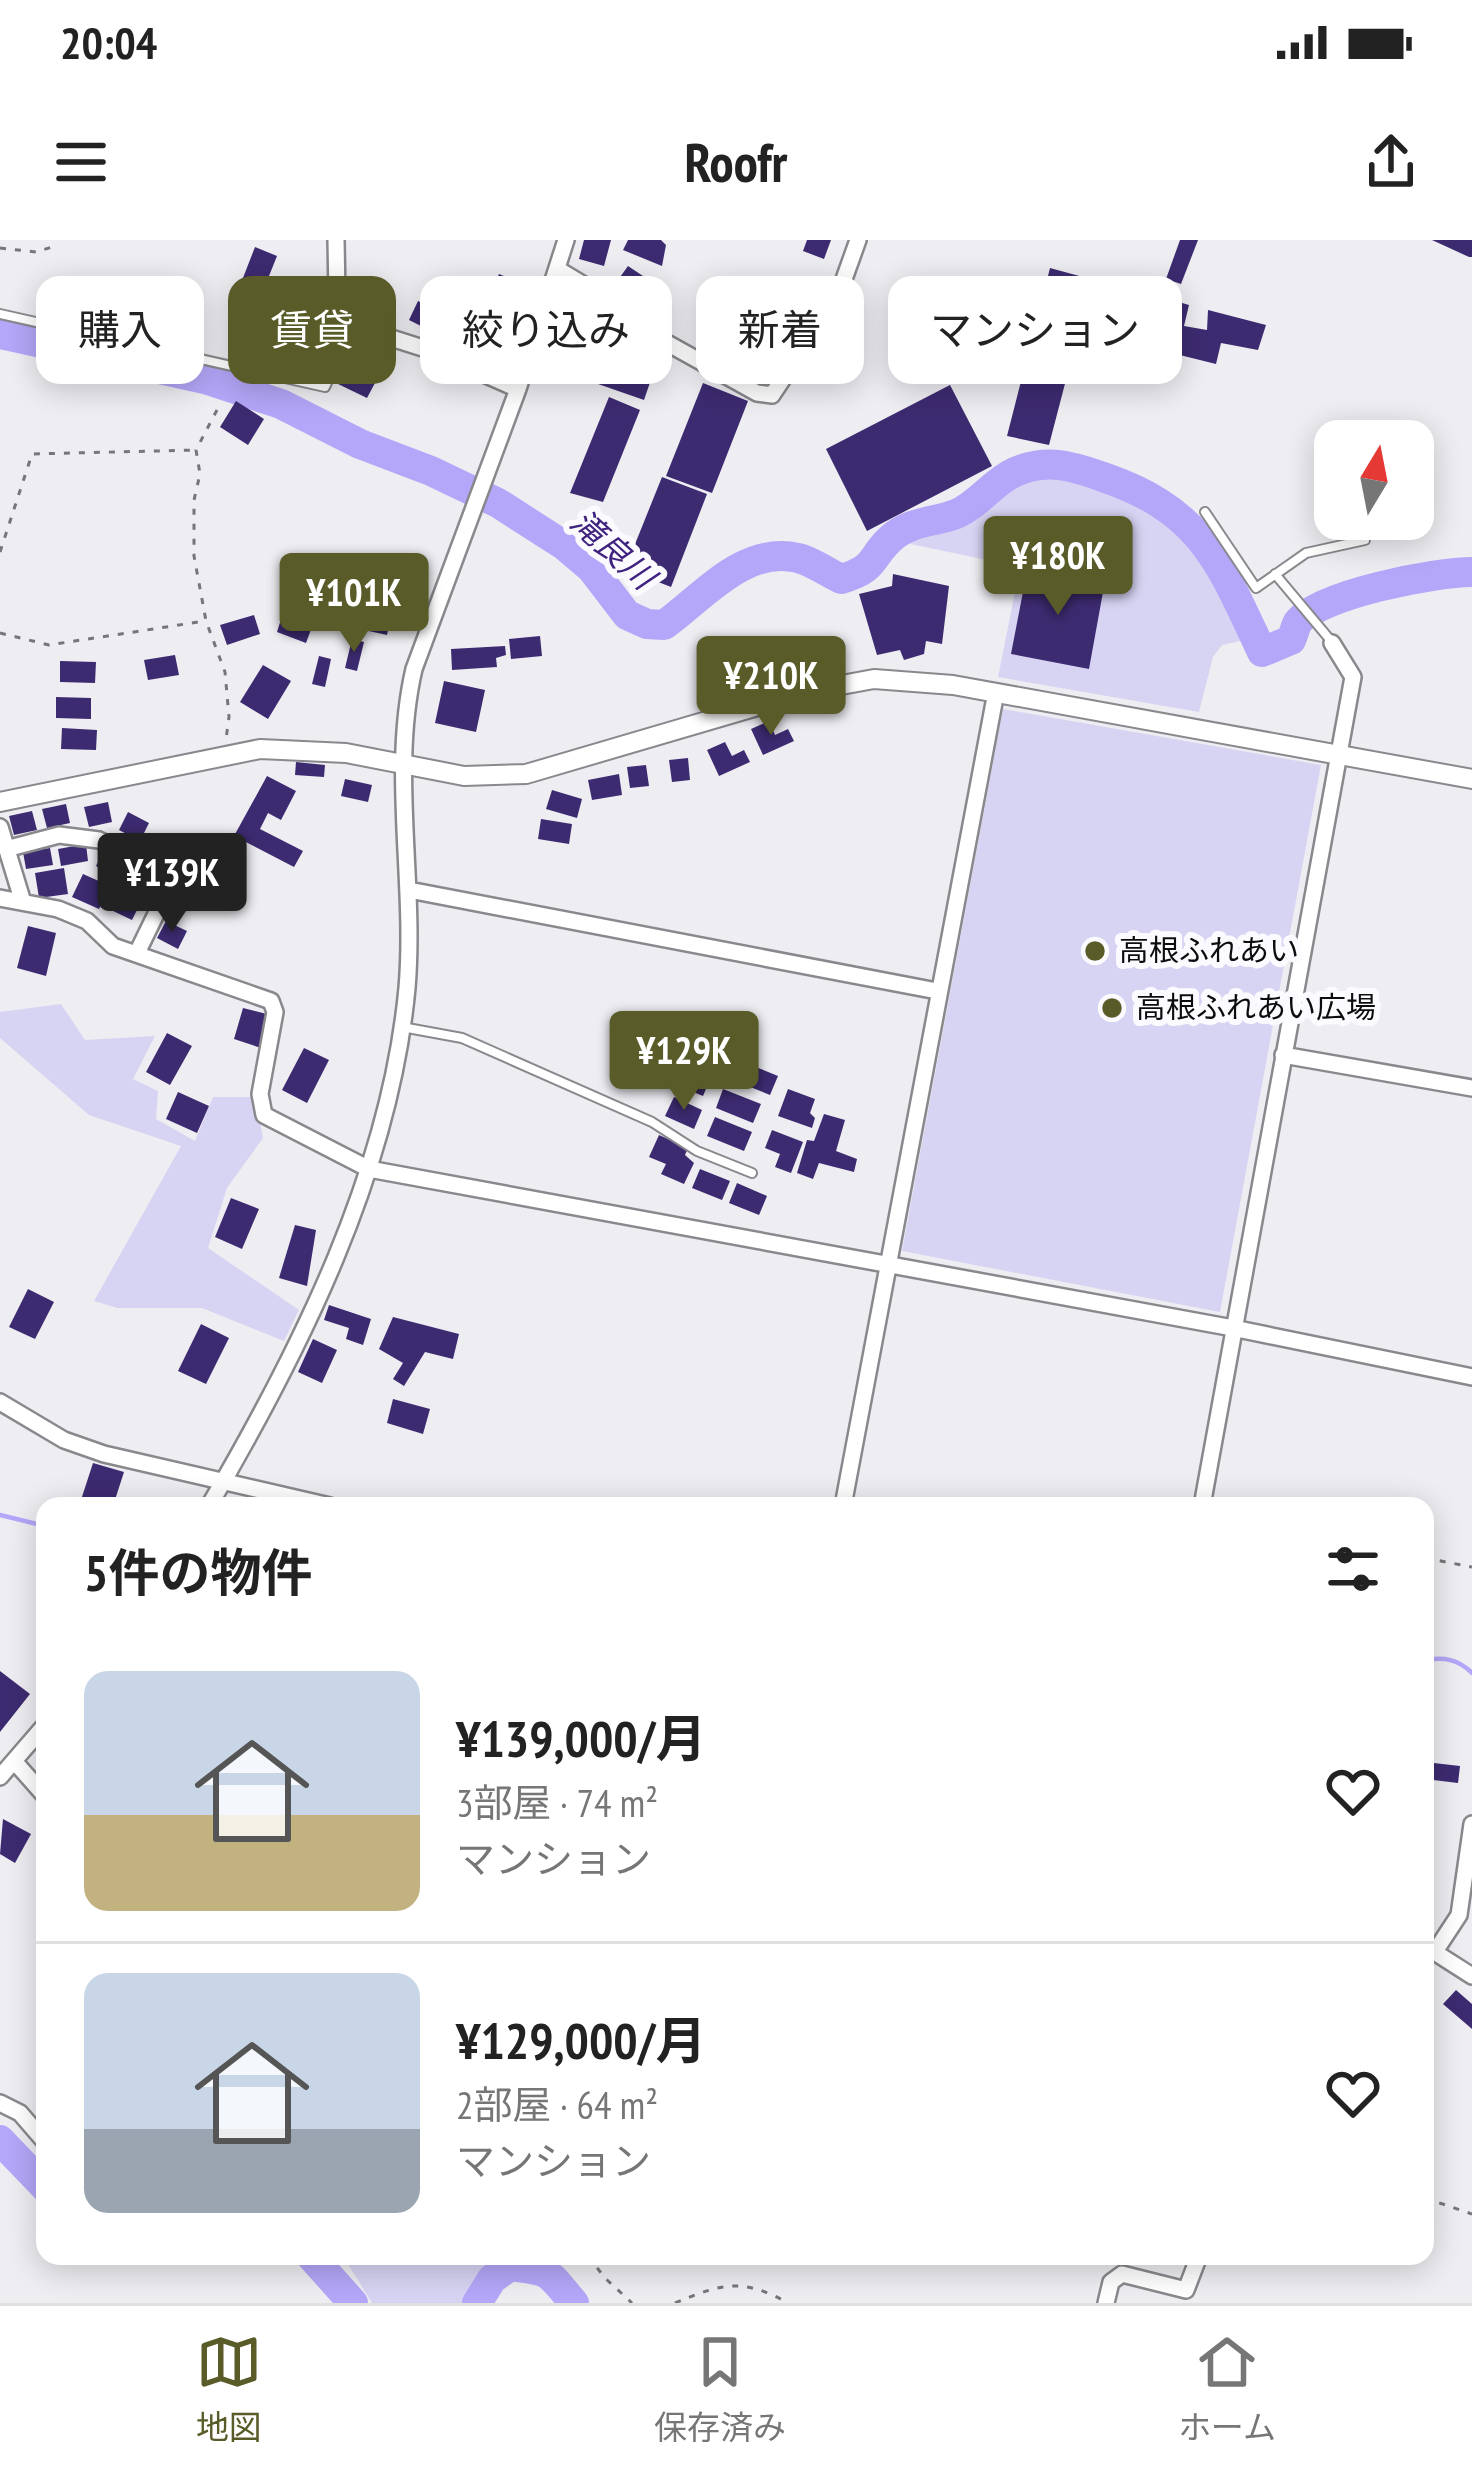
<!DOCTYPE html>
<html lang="ja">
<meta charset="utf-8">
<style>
:root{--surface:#fff;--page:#f6f6f6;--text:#222;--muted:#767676;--line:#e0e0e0;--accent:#595b28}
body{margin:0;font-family:"PT Sans Narrow","Noto Sans JP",sans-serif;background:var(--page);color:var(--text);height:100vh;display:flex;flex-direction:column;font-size:45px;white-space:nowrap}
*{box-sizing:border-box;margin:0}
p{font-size:39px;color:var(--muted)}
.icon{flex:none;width:66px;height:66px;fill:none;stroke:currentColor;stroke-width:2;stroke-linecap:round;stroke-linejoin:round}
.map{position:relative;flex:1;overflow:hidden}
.details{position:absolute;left:36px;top:1257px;width:1398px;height:768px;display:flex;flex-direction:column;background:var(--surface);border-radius:24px;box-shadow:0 6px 30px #0003}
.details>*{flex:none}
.banner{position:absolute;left:36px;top:36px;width:1401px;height:108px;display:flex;gap:24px}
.needle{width:78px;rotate:10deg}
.fabs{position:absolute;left:1314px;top:180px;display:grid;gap:24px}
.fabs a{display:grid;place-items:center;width:120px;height:120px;border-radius:24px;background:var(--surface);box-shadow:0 6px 30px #0003;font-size:60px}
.price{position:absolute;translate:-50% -102px;padding:0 27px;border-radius:12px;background:var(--accent);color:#fff;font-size:39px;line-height:78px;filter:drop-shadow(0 3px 6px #0008)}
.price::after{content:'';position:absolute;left:50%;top:72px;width:36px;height:27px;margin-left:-18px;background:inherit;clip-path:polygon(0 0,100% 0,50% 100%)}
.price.on{background:#222;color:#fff}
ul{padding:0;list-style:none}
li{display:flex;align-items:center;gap:36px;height:300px;padding:0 48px}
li+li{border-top:3px solid var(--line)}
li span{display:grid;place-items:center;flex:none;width:336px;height:240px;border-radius:24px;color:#555}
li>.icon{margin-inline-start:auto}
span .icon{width:144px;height:144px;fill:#fffc;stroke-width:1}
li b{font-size:51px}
h2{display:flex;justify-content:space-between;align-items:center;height:144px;padding:0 48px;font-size:51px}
.pill{padding:0 42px;border-radius:24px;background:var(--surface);box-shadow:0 6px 30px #0003;font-size:42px;line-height:108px}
.pill.on{background:var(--accent);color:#fff}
.status{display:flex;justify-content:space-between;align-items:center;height:84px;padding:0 60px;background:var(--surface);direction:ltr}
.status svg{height:33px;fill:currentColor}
header{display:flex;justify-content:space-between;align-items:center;height:156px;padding:0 48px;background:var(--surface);font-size:54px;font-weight:800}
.menu{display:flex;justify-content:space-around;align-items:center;height:168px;border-top:3px solid var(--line);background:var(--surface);font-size:33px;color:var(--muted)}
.menu a{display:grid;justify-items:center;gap:6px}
.menu .on{color:var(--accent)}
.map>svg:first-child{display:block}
.green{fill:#d7d4f3}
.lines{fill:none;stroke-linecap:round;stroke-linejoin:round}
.stream{stroke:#b4a6f8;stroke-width:4.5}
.river{stroke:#b4a6f8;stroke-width:30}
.building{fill:#3d2b71}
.service-casing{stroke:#89898d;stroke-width:12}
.minor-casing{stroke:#89898d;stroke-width:20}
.tertiary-casing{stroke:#89898d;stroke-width:22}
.path{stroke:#767579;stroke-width:3;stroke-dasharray:6 9;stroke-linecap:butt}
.service{stroke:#fff;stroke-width:8}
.minor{stroke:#fff;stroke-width:15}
.tertiary{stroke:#fff;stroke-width:18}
.poi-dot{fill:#595b28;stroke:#fbfaff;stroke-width:4.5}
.labels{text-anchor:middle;stroke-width:12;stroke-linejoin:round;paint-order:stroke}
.poi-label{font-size:30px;fill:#0c0c0e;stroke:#fbfaff;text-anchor:start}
.water-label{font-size:33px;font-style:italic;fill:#3f237f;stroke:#fbfaff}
</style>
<div class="status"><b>20:04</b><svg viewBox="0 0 49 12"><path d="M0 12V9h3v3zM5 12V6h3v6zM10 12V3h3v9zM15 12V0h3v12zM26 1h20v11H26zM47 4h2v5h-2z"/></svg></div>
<header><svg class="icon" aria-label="menu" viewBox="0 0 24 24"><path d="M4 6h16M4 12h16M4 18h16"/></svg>Roofr<svg class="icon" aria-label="share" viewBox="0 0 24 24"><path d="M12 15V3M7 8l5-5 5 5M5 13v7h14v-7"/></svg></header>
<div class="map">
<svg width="1472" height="2063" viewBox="0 0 1472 2063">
<rect width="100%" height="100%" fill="#eeedf2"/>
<path class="green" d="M1039 235C1110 233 1196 281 1228 346 1236 362 1239 383 1245 400L1222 405 1213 417 1199 472 998 437 1020 327 901 302 968 279 1006 251Z
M1003 469 1321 525 1220 1072 902 1011Z
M61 764 85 800 155 796 133 839 158 851 156 879 195 901 213 857H255L263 898 227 948 208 1008 299 1070 284 1101 202 1068H117L94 1061 181 906 89 875 0 798V772Z
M343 2016H500L468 2063H372Z"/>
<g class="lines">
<path class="stream" d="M0 1275 45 1286
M1425 1420C1444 1417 1458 1419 1472 1433"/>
<path class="river" d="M0 94 205 139 281 164 360 204 431 231 498 263 565 306 591 328 627 375 647 384 664 385C702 358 744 305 798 318 812 321 828 333 841 339 880 328 869 315 895 295 913 281 936 282 956 274 978 265 993 242 1015 232 1047 218 1072 226 1103 237 1203 271 1220 323 1262 412L1291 400C1294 394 1295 387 1298 382 1320 354 1436 332 1472 332
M0 1900 45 1947
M311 2016 353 2063
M477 2063 492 2039 510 2026C554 2031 547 2032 574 2063"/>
</g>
<path class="building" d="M584 0H611L604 26 579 19Z
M628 0H661L666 5 662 26 623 10Z
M807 0H831L824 19 803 11Z
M1180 0H1198L1181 44 1166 39Z
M1432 0H1472V17H1469Z
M255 7 277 16 263 51 241 43Z
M628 26 649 40 634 62 613 47Z
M1050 28 1094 40 1088 65 1146 80 1151 54 1189 65 1184 86 1207 90 1208 70 1266 85 1258 110 1221 103 1216 124 1079 90 1049 205 1007 196Z
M499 34 521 43 507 78 485 69Z
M418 61 450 77 445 98 409 80Z
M592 94 659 116 644 160 578 137Z
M359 98 392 111 367 158 338 144Z
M703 143 748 161 712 253 666 236Z
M950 145 992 226 867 291 826 209Z
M609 157 640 170 603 262 570 253Z
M236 161 264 179 248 205 220 187Z
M662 237 707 254 671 347 625 329Z
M1028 326 1105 341 1089 429 1011 414Z
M893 334 949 346 942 404 926 401 924 414 904 420 900 410 877 415 859 354 892 346Z
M365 346 396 353 387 395 355 388Z
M283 373 313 384 306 403 277 392Z
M254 375 260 394 227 405 220 385Z
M540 396 542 416 511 419 509 399Z
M352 399 364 402 357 431 345 428Z
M505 406 506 415 496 418 497 427 452 430 451 409Z
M175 415 179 435 148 440 144 420Z
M319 416 331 419 325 447 312 444Z
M60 421 96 422 95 443 60 442Z
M263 425 291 441 268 479 240 462Z
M444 441 485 450 476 492 435 483Z
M56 457 91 458V479L56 478Z
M769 481 775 495 788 489 794 501 763 515 751 489Z
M62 488 97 490 96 510 61 509Z
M725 502 732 516 744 510 750 522 719 536 707 510Z
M688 518 690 540 672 542 669 520Z
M296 522 325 525 324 537 295 535Z
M646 525 649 546 630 548 627 527Z
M619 534 622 555 592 560 588 540Z
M267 536 296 551 281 580 268 573 260 589 303 611 294 627 234 596Z
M345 539 372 545 368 562 341 556Z
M552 550 582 559 577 578 546 569Z
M108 562 112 582 89 587 84 567Z
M66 564 70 583 47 588 42 569Z
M32 571 37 590 14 595 9 576Z
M128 572 149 583 140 601 119 590Z
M541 579 572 584 569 604 538 599Z
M161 594 182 605 173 623 152 612Z
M86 604 88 621 61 626 58 609Z
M50 608 53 625 26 629 23 612Z
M104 610 128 623 120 639 96 626Z
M191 613 213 623 204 641 182 630Z
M64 628 68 654 39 658 35 633Z
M133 628 158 641 150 656 125 643Z
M83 634 110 646 99 669 72 657Z
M185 641 206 652 198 670 176 659Z
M120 652 141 662 132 680 111 670Z
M166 681 187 691 178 709 157 698Z
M28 686 56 693 46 736 17 728Z
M243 768 271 775 261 808 234 799Z
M167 793 192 806 170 845 146 832Z
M304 808 329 820 307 863 282 850Z
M741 821 778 836 770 855 733 840Z
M682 825 711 837 703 856 674 844Z
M723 849 761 864 753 883 716 868Z
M788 849 815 859 810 873 815 878 812 888 778 876Z
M178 852 209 866 197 893 166 879Z
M674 857 702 870 694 889 665 876Z
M824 874 845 880 836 911 857 919 854 932 819 923 813 939 797 933 807 900 814 901Z
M715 877 752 892 744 911 707 896Z
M772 890 803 902 791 933 775 927 780 914 765 908Z
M659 895 688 908 685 915 694 923 684 944 661 934 666 924 649 917Z
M700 929 730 941 722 960 692 948Z
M737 943 767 956 759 975 729 963Z
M231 958 259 969 242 1009 215 997Z
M295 985 316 990 307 1046 279 1038Z
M28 1049 54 1062 35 1099 9 1087Z
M329 1065 371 1079 363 1105 346 1099 349 1088 324 1080Z
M393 1077 459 1094 453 1119 425 1112 404 1146 393 1139 403 1123 379 1109Z
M201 1084 229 1098 206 1144 178 1131Z
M313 1099 337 1110 322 1143 298 1132Z
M393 1159 430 1169 423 1194 387 1183Z
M93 1223 124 1232 113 1266H79Z
M0 1431 30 1454 0 1492Z
M1425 1522 1460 1526 1458 1543 1425 1539Z
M3 1579 31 1594 15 1623 0 1614Z
M1456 1750 1472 1764V1789L1443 1764Z"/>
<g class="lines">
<defs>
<path id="service" d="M0 74 325 147 344 105V85
M1205 272 1256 348 1306 313 1365 300
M1275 334 1332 402
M402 787 462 798 652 882 697 911 752 933"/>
<path id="minor" d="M336 0 337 56 344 83 429 110 518 149
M559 30 589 48 631 83 757 153 772 155 838 56 858 0
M0 587 22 659
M6 609 59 595 99 600 175 635 137 713
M409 650 937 751
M0 658 58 669 87 681 113 706 271 761 275 772 260 854 264 875 369 929 1233 1088 1472 1137
M1283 815 1472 848
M0 1162 64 1200 104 1214 330 1266
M209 1266C301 1109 390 931 407 748 416 643 390 532 414 429L518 149 566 0
M843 1266 996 452
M1202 1266 1353 437 1332 403
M14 1521 45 1556
M0 1537 45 1485
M1425 1706 1472 1736
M1436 1710 1459 1675 1472 1584
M0 1863 20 1873 45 1902
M1106 2063 1111 2042 1122 2034 1186 2050 1199 2016"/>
<path id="tertiary" d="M0 562 260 509 346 513 464 536 526 534 809 451 874 439 953 445 1472 539"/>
</defs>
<use href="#service" class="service-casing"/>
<use href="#minor" class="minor-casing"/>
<use href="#tertiary" class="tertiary-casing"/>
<path class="path" d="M0 8 36 12 52 7
M217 170 196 210 200 234 194 260V316L206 381 225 432 229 477 226 499
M0 312 32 214 196 210
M0 393 49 405 205 381
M1425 1318 1472 1327
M1425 1958 1472 1974
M588 2016 605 2038 632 2063
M675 2063C721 2044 742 2037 788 2063"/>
<use href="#service" class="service"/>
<use href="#minor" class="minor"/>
<use href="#tertiary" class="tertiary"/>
</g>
<g class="poi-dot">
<circle cx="1095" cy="711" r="12"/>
<circle cx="1112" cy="768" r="12"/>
</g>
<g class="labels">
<g class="poi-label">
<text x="1119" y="721">高根ふれあい</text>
<text x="1136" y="778">高根ふれあい広場</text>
</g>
<g class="water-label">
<text transform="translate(613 309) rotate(42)" y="12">滝良川</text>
</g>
</g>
</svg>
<div class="fabs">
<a><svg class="needle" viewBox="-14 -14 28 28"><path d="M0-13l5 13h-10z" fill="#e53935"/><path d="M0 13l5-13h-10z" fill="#767676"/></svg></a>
</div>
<b class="price" style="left:1058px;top:378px">¥180K</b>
<b class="price" style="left:354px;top:415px">¥101K</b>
<b class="price" style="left:771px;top:498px">¥210K</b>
<b class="price on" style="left:172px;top:695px">¥139K</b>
<b class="price" style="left:684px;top:873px">¥129K</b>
<div class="banner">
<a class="pill">購入</a>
<a class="pill on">賃貸</a>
<a class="pill">絞り込み</a>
<a class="pill">新着</a>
<a class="pill">マンション</a>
</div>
<section class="details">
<h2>5件の物件<svg class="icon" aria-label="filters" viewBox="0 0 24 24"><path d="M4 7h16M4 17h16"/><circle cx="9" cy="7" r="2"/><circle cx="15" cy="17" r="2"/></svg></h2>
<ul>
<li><span style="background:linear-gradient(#c9d6e8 60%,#c2b280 0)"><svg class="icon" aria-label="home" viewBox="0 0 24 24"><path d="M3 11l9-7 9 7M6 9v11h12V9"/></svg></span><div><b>¥139,000/月</b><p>3部屋 · 74 m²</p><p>マンション</p></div><svg class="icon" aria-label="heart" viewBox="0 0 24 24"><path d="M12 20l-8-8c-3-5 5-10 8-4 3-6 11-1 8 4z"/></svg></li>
<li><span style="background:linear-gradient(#c9d6e8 65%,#9aa5b1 0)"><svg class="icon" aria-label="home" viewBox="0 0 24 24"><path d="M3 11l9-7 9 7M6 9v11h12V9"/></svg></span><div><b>¥129,000/月</b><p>2部屋 · 64 m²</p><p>マンション</p></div><svg class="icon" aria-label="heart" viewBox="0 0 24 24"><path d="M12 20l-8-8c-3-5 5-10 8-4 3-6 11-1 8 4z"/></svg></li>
</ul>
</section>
</div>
<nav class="menu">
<a class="on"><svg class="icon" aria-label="map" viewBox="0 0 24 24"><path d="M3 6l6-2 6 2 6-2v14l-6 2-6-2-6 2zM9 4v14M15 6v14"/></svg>地図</a>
<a><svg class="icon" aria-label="saved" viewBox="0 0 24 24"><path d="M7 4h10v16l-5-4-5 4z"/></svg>保存済み</a>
<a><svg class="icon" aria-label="home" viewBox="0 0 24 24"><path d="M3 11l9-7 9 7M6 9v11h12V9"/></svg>ホーム</a>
</nav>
